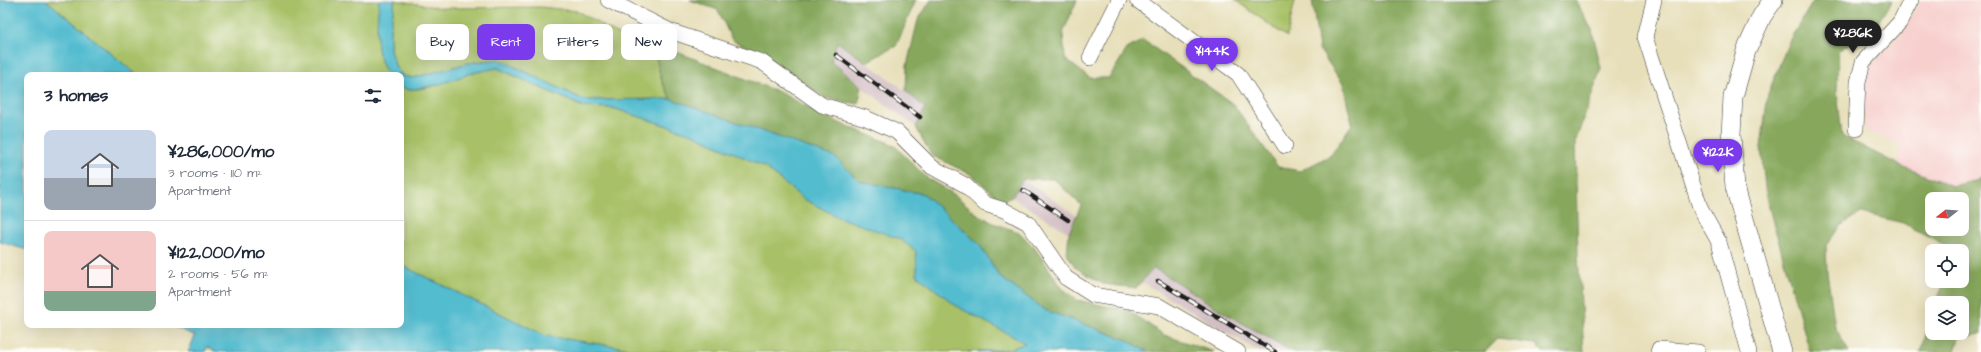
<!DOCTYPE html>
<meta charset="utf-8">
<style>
:root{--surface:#fff;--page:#f6f6f7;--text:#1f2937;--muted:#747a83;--line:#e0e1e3;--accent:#7c3aed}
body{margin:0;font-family:"Architects Daughter",sans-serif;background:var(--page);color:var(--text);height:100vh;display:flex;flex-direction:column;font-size:15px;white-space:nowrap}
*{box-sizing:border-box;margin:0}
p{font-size:13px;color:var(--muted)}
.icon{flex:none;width:22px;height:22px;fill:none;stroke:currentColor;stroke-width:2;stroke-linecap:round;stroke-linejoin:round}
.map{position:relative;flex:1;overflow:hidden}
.drawer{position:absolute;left:24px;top:72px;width:380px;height:256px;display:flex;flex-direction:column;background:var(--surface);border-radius:8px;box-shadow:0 4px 16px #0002}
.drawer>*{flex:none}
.top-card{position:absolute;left:416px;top:24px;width:380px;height:36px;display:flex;gap:8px}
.needle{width:26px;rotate:253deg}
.buttons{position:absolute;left:1925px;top:192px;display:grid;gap:8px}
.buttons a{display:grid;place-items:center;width:44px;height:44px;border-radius:8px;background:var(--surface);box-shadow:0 4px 16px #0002;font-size:20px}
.price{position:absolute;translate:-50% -34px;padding:0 9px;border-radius:14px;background:var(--accent);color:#fff;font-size:13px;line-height:26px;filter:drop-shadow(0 1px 2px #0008)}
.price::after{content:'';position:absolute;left:50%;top:24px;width:12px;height:9px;margin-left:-6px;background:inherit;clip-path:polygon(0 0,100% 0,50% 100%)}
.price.active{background:#222;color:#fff}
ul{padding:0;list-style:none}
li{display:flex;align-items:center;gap:12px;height:100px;padding:0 20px}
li+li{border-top:1px solid var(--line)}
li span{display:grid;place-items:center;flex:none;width:112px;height:80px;border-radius:8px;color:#555}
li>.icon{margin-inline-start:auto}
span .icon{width:48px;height:48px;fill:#fffc;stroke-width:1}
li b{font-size:17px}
h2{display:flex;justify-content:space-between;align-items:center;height:48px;padding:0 20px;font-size:17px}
.tag{padding:0 14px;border-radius:8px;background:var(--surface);box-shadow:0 4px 16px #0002;font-size:14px;line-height:36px}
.tag.active{background:var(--accent);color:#fff}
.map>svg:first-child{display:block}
.built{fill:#f7d0ce}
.industrial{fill:#d2bec4}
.green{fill:#a8c167;stroke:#626e42}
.forest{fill:#86a75c;stroke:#51623c;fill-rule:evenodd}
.water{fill:#53bccf;stroke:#386c76}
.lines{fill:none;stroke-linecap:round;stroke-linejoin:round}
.minor-casing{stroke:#3a3934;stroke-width:16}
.tertiary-casing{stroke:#3a3934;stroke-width:20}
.minor{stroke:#fff;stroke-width:15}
.tertiary{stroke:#fff;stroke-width:19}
.rail-casing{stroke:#1c1c1c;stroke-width:4.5}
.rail{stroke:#fdfcf7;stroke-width:3;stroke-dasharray:9;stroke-linecap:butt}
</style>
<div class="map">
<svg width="1981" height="352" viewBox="0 0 1981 352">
<rect width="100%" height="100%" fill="#fdfcf7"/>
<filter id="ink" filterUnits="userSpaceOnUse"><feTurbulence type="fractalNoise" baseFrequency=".025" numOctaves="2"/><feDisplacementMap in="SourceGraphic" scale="8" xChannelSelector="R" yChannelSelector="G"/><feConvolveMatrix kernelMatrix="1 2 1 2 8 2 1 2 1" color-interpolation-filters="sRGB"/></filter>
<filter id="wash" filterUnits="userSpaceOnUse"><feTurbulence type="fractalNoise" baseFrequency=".012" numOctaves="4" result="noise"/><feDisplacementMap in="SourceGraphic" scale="16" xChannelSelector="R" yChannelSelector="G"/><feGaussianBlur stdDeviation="0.9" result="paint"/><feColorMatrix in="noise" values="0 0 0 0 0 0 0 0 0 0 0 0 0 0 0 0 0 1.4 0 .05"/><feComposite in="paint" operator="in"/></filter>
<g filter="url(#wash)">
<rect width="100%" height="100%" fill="#e7dfba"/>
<path class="built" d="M1920 0H1981V176L1979 180 1953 186 1897 164 1901 145 1865 130 1863 94 1868 69 1907 27Z"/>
<path class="industrial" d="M837 42 906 91 926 108 916 127 862 87 831 61Z
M1023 179 1077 216 1069 233 1012 197Z
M1154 268 1228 315 1293 352H1260L1142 282Z"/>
<path class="green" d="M46 0H379C378 26 373 52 388 75H137Z
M395 0 441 8 541 7 577 11 656 57 662 82 671 99 584 100 499 59 468 63 413 78 403 76 396 68 390 50V29Z
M1235 0H1295L1287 37Z
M497 68 583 107 613 108 695 135 765 167 802 198 900 239 917 251V275L958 307 1026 343 1011 349 968 352H652L546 336 401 265V87C420 96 453 77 473 73 481 71 489 70 497 68Z"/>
<path class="forest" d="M690 0H916L896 46 866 62 837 42 831 61 862 87 858 104 825 98 765 56 732 40 718 10Z
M931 0H1077L1063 33 1065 59 1090 78H1109L1127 49 1143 40 1233 104 1278 167 1300 171 1331 155 1352 124 1343 84 1319 49 1312 0H1575L1592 30 1601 68 1575 143 1578 255 1584 352H1543L1535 344 1498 339 1485 352H1293L1228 315 1154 268 1136 288 1103 284 1076 268 1067 254 1069 233 1081 205 1054 179H1023L1012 197 1002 201 972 175 931 155 916 127 925 108 906 91 907 65 918 20Z
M1814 0H1892L1875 27 1838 51 1837 91 1842 136 1897 164 1952 186 1979 180 1981 176V334L1959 338 1955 352H1920L1922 349 1932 311V333H1962V303H1936L1945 281H1962V251H1945V245L1903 223 1861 213 1840 226 1826 246 1827 272 1835 327 1849 352H1810L1766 197 1761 147 1768 94 1789 41ZM1932 199H1962V229H1932Z
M677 52 779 92 832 120 894 145 927 178 955 195 976 213 993 223 1019 232 1034 247 1062 288 1077 300 1129 311 1164 335 1214 352H1148L1127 340 1045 310 1000 277 979 244 924 194 859 181 835 157 671 99 662 82 656 57Z"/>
<path class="water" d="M0 0H46L137 75H27V250L0 242Z
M379 0H395L390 29V50L396 68 403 76 413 78 468 63 499 59 584 100 671 99 835 157 859 181 924 194 979 244 1000 277 1045 310 1127 340 1148 352H968L1011 349 1025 343 958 307 917 275 916 251 900 239 838 217 802 198 765 167 695 135 613 108 584 107 497 68 472 73 437 85 408 90 401 87V75H388C373 52 377 26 379 0Z
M401 265 546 336 652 352H216L207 347 205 352H188L195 336 171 325H401Z"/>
</g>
<g filter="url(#ink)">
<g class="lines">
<defs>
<path id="minor" d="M608 0 670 31 762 62 822 105 866 118 897 132 932 167 965 185 985 204 1004 210 1028 223 1066 278 1093 295 1159 306 1238 352
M1137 0 1238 74 1285 146
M1654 0 1645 37 1701 210 1719 242 1749 352
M1090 58 1119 0
M1856 129 1858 82 1863 62 1900 22 1911 0
M1658 352 1659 349 1698 352"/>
<path id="tertiary" d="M1773 0 1762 16 1746 51 1733 97 1731 135 1735 187 1782 352"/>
</defs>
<use href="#minor" class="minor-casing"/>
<use href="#tertiary" class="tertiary-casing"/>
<use href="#minor" class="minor"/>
<use href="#tertiary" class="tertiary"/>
<defs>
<path id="rail" d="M836 55 920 117
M1023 190 1068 220
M1158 281 1275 352"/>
</defs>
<use href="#rail" class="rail-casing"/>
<use href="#rail" class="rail"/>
</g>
</g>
</svg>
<div class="buttons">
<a><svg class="needle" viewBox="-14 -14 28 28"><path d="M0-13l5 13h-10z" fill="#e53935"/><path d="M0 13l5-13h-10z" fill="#747a83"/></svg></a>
<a><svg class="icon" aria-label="locate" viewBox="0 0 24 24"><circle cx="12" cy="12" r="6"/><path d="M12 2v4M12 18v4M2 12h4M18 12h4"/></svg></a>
<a><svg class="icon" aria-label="layers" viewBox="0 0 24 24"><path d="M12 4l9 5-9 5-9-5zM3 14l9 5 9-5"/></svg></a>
</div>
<b class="price active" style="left:1853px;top:54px">¥286K</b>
<b class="price" style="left:1212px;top:72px">¥144K</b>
<b class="price" style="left:1718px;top:173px">¥122K</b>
<div class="top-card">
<a class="tag">Buy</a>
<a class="tag active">Rent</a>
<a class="tag">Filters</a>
<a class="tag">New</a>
</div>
<section class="drawer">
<h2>3 homes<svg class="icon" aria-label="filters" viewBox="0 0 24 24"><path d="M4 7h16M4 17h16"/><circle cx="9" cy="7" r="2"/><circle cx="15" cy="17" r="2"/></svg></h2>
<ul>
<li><span style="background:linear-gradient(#c9d6e8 60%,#9aa5b1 0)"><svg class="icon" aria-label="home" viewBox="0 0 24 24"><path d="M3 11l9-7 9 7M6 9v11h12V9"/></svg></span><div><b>¥286,000/mo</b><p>3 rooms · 110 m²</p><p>Apartment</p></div></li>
<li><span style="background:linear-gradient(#f6c9c9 75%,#7fa58c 0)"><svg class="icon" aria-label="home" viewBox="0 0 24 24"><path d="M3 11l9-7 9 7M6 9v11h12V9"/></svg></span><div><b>¥122,000/mo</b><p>2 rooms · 56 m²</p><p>Apartment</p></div></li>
</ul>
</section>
</div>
